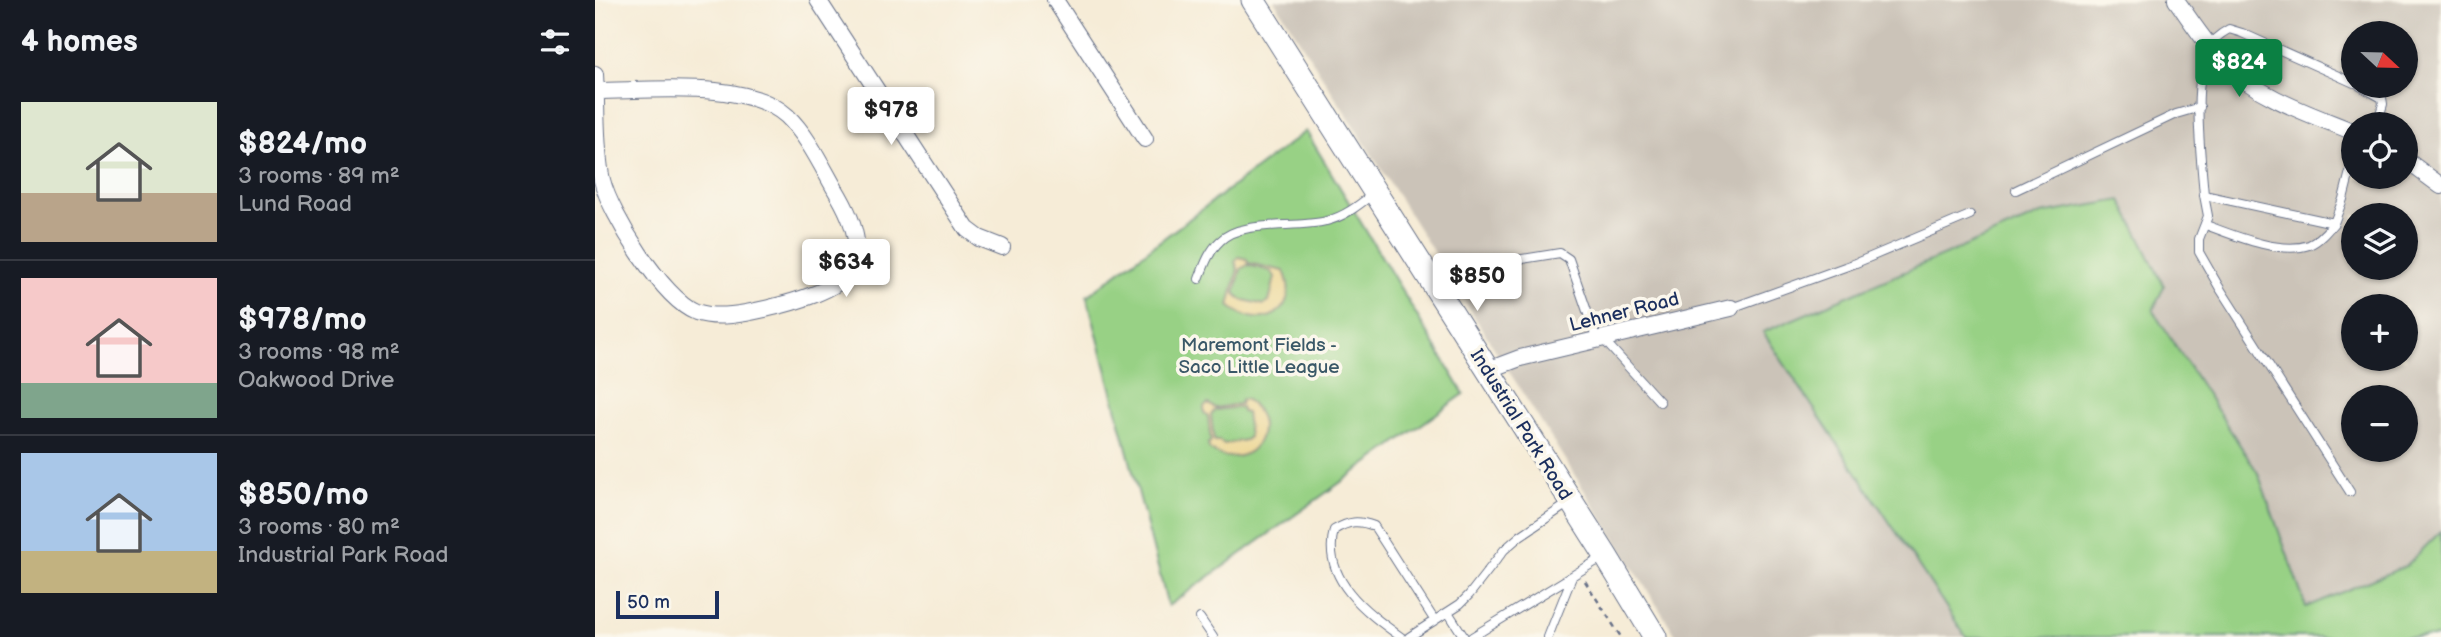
<!DOCTYPE html>
<meta charset="utf-8">
<style>
:root{--surface:#171b24;--page:#20242c;--text:#f1f3f6;--muted:#9ea1a6;--line:#363941;--accent:#0b8043}
body{margin:0;font-family:"Balsamiq Sans",sans-serif;background:var(--page);color:var(--text);height:100vh;display:flex;flex-direction:column;font-size:26px;white-space:nowrap}
*{box-sizing:border-box;margin:0}
p{font-size:23px;color:var(--muted)}
.icon{flex:none;width:38px;height:38px;fill:none;stroke:currentColor;stroke-width:2;stroke-linecap:round;stroke-linejoin:round}
.map{position:relative;flex:1;overflow:hidden}
.panel{display:flex;flex-direction:column;background:var(--surface);width:595px}
.panel>*{flex:none}
.needle{width:46px;rotate:112deg}
.fabs{position:absolute;left:1746px;top:21px;display:grid;gap:14px}
.fabs a{display:grid;place-items:center;width:77px;height:77px;border-radius:50%;background:var(--surface);box-shadow:0 2px 5px #0004;font-size:35px}
.scale{position:absolute;left:21px;bottom:18px;width:103px;box-sizing:border-box;padding-left:7px;border:4px solid #1b2f5e;border-top:0;font-size:19px;line-height:24px;white-space:nowrap;color:#1b2f5e;-webkit-text-stroke:5px #fbf7ec;paint-order:stroke}
.price{position:absolute;translate:-50% -60px;padding:0 16px;border-radius:7px;background:#fff;color:#222;font-size:23px;line-height:46px;filter:drop-shadow(0 2px 4px #0008)}
.price::after{content:'';position:absolute;left:50%;top:42px;width:21px;height:16px;margin-left:-10px;background:inherit;clip-path:polygon(0 0,100% 0,50% 100%)}
.price.on{background:var(--accent);color:#fff}
ul{padding:0;list-style:none}
li{display:flex;align-items:center;gap:21px;height:175px;padding:0 21px}
li+li{border-top:2px solid var(--line)}
li span{display:grid;place-items:center;flex:none;width:196px;height:140px;border-radius:0px;color:#555}
li>.icon{margin-inline-start:auto}
span .icon{width:84px;height:84px;fill:#fffc;stroke-width:1}
li b{font-size:30px}
h2{display:flex;justify-content:space-between;align-items:center;height:84px;padding:0 21px;font-size:30px}
main{display:flex;flex:1;min-height:0}
.map>svg:first-child{display:block}
.industrial{fill:#cbc3b8;fill-rule:evenodd}
.green{fill:#98d185;stroke:#5a8072;stroke-width:2}
.sand{fill:#eeda9e;stroke:#84847e;stroke-width:2;fill-rule:evenodd}
.lines{fill:none;stroke-linecap:round;stroke-linejoin:round}
.service-casing{stroke:#687188;stroke-width:10}
.minor-casing{stroke:#687188;stroke-width:18}
.secondary-casing{stroke:#687188;stroke-width:25}
.path{stroke:#687188;stroke-width:2.5;stroke-dasharray:5 5;stroke-linecap:butt}
.service{stroke:#fff;stroke-width:8}
.minor{stroke:#fff;stroke-width:16}
.secondary{stroke:#fff;stroke-width:23}
.labels{text-anchor:middle;stroke-width:7;stroke-linejoin:round;paint-order:stroke}
.street-label{font-size:19px;fill:#1b2f5e;stroke:#fbf7ec}
.park-label{font-size:19px;fill:#3a5868;stroke:#fbf7ec}
</style>
<main>
<section class="panel">
<h2>4 homes<svg class="icon" aria-label="filters" viewBox="0 0 24 24"><path d="M4 7h16M4 17h16"/><circle cx="9" cy="7" r="2"/><circle cx="15" cy="17" r="2"/></svg></h2>
<ul>
<li><span style="background:linear-gradient(#dfe7d0 65%,#b9a48a 0)"><svg class="icon" aria-label="home" viewBox="0 0 24 24"><path d="M3 11l9-7 9 7M6 9v11h12V9"/></svg></span><div><b>$824/mo</b><p>3 rooms · 89 m²</p><p>Lund Road</p></div></li>
<li><span style="background:linear-gradient(#f6c9c9 75%,#7fa58c 0)"><svg class="icon" aria-label="home" viewBox="0 0 24 24"><path d="M3 11l9-7 9 7M6 9v11h12V9"/></svg></span><div><b>$978/mo</b><p>3 rooms · 98 m²</p><p>Oakwood Drive</p></div></li>
<li><span style="background:linear-gradient(#a9c7e8 70%,#c2b280 0)"><svg class="icon" aria-label="home" viewBox="0 0 24 24"><path d="M3 11l9-7 9 7M6 9v11h12V9"/></svg></span><div><b>$850/mo</b><p>3 rooms · 80 m²</p><p>Industrial Park Road</p></div></li>
</ul>
</section>
<div class="map">
<svg width="1846" height="637" viewBox="0 0 1846 637">
<rect width="100%" height="100%" fill="#fbf7ec"/>
<filter id="ink" filterUnits="userSpaceOnUse"><feTurbulence type="fractalNoise" baseFrequency=".0143" numOctaves="2"/><feDisplacementMap in="SourceGraphic" scale="14" xChannelSelector="R" yChannelSelector="G"/><feConvolveMatrix kernelMatrix="1 2 1 2 8 2 1 2 1" color-interpolation-filters="sRGB"/></filter>
<filter id="wash" filterUnits="userSpaceOnUse"><feTurbulence type="fractalNoise" baseFrequency=".00686" numOctaves="4" result="noise"/><feDisplacementMap in="SourceGraphic" scale="28" xChannelSelector="R" yChannelSelector="G"/><feGaussianBlur stdDeviation="1.57" result="paint"/><feColorMatrix in="noise" values="0 0 0 0 0 0 0 0 0 0 0 0 0 0 0 0 0 1.4 0 .05"/><feComposite in="paint" operator="in"/></filter>
<g filter="url(#wash)">
<rect width="100%" height="100%" fill="#f6ecd7"/>
<path class="industrial" d="M679 0H1846V637H1082ZM1759 33H1811V86H1759ZM1759 124H1811V177H1759ZM1759 215H1811V268H1759ZM1759 306H1811V359H1759ZM1759 397H1811V450H1759Z"/>
<path class="green" d="M711 131 869 394 573 606 492 296Z
M1526 200 1569 286 1558 311 1663 473 1711 607 1811 566 1846 531V637H1371L1168 332 1446 214Z"/>
<path class="sand" d="M644 257 652 259 653 263 689 271C707 310 667 334 634 306L643 269 640 262ZM653 265 676 271 680 277 674 302 669 305 645 299 640 293 646 269Z
M650 399C689 425 654 477 614 449L613 443 616 442 613 416 609 413V407L613 404 620 408 645 404 646 400ZM646 407 647 412 651 413 654 437 650 440 629 444 624 441H619L616 415 620 410Z"/>
</g>
<g filter="url(#ink)">
<g class="lines">
<defs>
<path id="service" d="M1759 83 1647 33 1634 29C1627 33 1617 40 1614 47 1596 81 1606 156 1609 195L1739 223 1748 199 1759 156
M1765 86 1787 98 1788 104 1782 124
M1421 190 1581 114 1605 107
M1609 195 1613 216 1604 239V252L1624 287 1755 492
M1611 225C1638 235 1685 255 1714 245 1724 241 1732 231 1739 223
M604 279C609 266 614 251 625 241 647 219 701 229 731 221 749 217 764 205 778 194
M836 279 865 269 965 253 974 259 1002 340
M1136 308 1261 263 1375 215
M1008 339 1065 402
M853 612 869 637
M605 618 618 637
M806 637C771 612 726 579 739 530 754 521 763 520 779 526L840 621
M814 637 865 604 874 595 909 550 925 536 974 503
M877 637 1008 557
M953 637 977 577"/>
<path id="minor" d="M223 0 372 229 384 238 407 247
M460 0 550 139
M1581 0C1597 22 1611 45 1630 64 1665 98 1715 114 1759 132
M0 74C2 105 0 151 7 180 15 214 68 299 101 312 123 320 152 313 174 308 196 303 243 290 255 271 270 248 256 217 244 196 228 169 214 137 192 116 152 79 53 91 1 91
M1811 160 1846 186
M893 370 925 358 1136 308"/>
<path id="secondary" d="M658 0 1011 556 1060 637"/>
</defs>
<use href="#service" class="service-casing"/>
<use href="#minor" class="minor-casing"/>
<use href="#secondary" class="secondary-casing"/>
<path class="path" d="M990 581 1026 637"/>
<use href="#service" class="service"/>
<use href="#minor" class="minor"/>
<use href="#secondary" class="secondary"/>
</g>
</g>
<g class="labels">
<g class="street-label">
<text transform="translate(1029 311) rotate(-14)" y="7">Lehner Road</text>
<text transform="translate(927 424) rotate(58)" y="7">Industrial Park Road</text>
</g>
<g class="park-label">
<text x="664" y="351">Maremont Fields -<tspan x="664" dy="22">Saco Little League</tspan></text>
</g>
</g>
</svg>
<div class="fabs">
<a><svg class="needle" viewBox="-14 -14 28 28"><path d="M0-13l5 13h-10z" fill="#e53935"/><path d="M0 13l5-13h-10z" fill="#9ea1a6"/></svg></a>
<a><svg class="icon" aria-label="locate" viewBox="0 0 24 24"><circle cx="12" cy="12" r="6"/><path d="M12 2v4M12 18v4M2 12h4M18 12h4"/></svg></a>
<a><svg class="icon" aria-label="layers" viewBox="0 0 24 24"><path d="M12 4l9 5-9 5-9-5zM3 14l9 5 9-5"/></svg></a>
<a>+</a>
<a>−</a>
</div>
<div class="scale">50 m</div>
<b class="price on" style="left:1644px;top:99px">$824</b>
<b class="price" style="left:296px;top:147px">$978</b>
<b class="price" style="left:251px;top:299px">$634</b>
<b class="price" style="left:882px;top:313px">$850</b>
</div>
</main>
